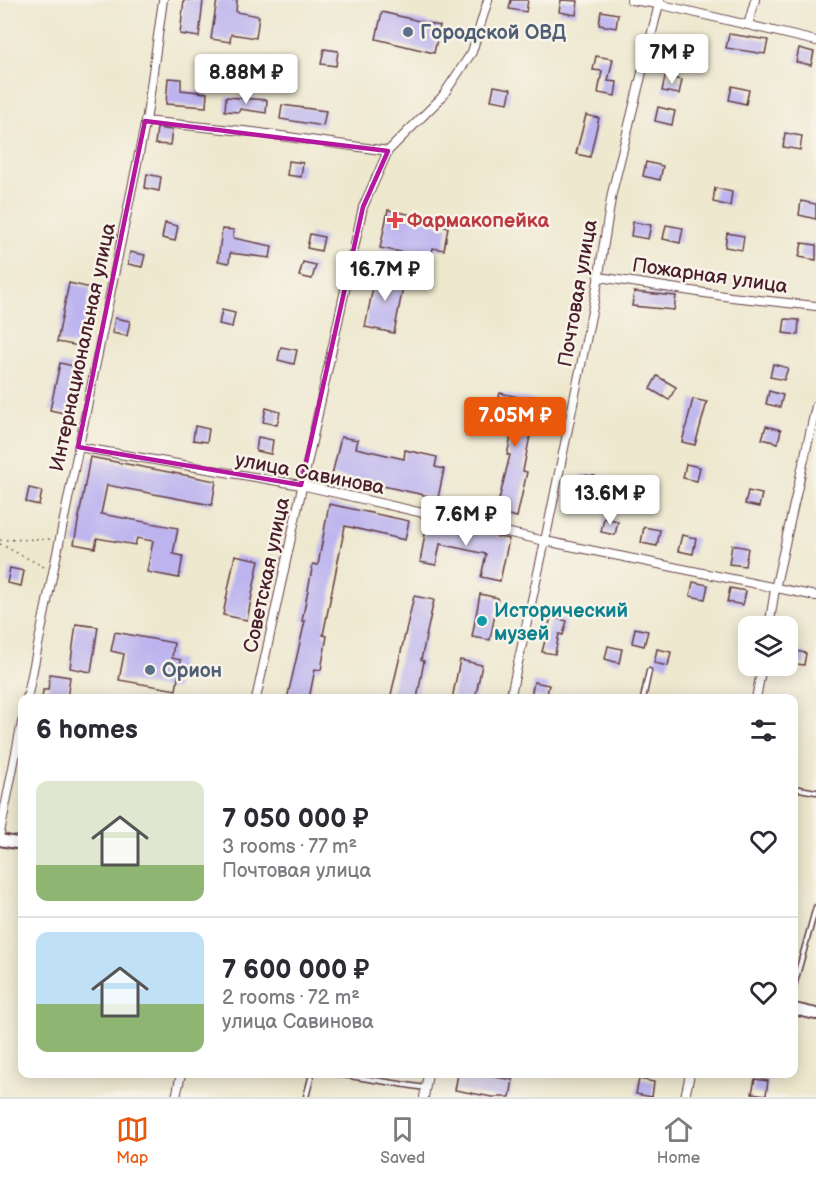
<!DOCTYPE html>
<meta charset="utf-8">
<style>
:root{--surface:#fff;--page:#f7f7f7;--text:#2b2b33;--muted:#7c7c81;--line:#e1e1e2;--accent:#ea580c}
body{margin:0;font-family:"Balsamiq Sans",sans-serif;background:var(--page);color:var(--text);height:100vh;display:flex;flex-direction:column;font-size:22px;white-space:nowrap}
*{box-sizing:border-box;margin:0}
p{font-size:20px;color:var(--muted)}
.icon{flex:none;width:33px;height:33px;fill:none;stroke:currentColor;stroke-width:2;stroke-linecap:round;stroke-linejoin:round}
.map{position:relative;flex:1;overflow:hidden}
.details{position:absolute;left:18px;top:694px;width:780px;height:384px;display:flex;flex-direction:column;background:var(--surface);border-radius:12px;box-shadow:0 3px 15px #0003}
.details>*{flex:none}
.controls{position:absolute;left:738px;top:616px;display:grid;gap:12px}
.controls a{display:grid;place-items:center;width:60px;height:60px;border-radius:12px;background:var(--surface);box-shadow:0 3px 15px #0003;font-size:30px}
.price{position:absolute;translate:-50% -51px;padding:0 14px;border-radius:6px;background:#fff;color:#222;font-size:20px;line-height:39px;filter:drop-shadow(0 2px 3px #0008)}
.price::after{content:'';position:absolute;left:50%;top:36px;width:18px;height:14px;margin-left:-9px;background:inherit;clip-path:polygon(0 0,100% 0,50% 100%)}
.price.current{background:var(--accent);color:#fff}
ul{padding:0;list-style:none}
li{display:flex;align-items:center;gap:18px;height:150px;padding:0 18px}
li+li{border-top:2px solid var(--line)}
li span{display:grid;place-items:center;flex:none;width:168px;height:120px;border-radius:12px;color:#555}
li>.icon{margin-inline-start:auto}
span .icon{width:72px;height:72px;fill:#fffc;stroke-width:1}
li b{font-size:26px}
h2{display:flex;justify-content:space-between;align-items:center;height:72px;padding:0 18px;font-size:26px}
.dock{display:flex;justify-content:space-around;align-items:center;height:84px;border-top:2px solid var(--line);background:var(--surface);font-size:16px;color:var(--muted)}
.dock a{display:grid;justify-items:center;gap:3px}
.dock .current{color:var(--accent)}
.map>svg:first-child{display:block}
.building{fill:#bcb3ef}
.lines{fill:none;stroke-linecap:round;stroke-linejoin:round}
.lane-casing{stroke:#633d44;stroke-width:7}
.street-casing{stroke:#633d44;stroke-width:10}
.secondary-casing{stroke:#633d44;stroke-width:14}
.path{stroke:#633d44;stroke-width:1.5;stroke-dasharray:1.5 4.5;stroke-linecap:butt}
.lane{stroke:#fff;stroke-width:4}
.street{stroke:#fff;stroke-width:8}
.secondary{stroke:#fff;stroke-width:10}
.marked{fill:none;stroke:#b5179e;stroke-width:4.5;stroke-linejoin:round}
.service-dot{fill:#5c6f8a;stroke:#f7f3e8;stroke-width:2}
.health-dot{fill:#e0444e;stroke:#f7f3e8;stroke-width:2}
.culture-dot{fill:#0f9aa8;stroke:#f7f3e8;stroke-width:2}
.labels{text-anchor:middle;stroke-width:5;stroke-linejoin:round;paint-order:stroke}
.service-label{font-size:20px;font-weight:bold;fill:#4e5e75;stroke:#f7f3e8;text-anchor:start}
.health-label{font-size:20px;font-weight:bold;fill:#be3a42;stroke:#f7f3e8;text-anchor:start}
.street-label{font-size:20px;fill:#4a1f2b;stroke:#f7f3e8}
.culture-label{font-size:20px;font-weight:bold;fill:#0d838f;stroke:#f7f3e8;text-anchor:start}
</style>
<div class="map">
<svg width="816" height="1097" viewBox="0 0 816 1097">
<rect width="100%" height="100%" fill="#f7f3e8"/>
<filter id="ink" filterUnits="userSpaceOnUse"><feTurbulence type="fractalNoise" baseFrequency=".0167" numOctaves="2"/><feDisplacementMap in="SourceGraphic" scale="12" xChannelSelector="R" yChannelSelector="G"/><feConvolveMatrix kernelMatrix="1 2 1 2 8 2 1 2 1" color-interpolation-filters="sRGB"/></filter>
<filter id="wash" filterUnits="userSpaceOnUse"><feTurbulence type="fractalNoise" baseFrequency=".008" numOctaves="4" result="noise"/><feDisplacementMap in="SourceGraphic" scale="24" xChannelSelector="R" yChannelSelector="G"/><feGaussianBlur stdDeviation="1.35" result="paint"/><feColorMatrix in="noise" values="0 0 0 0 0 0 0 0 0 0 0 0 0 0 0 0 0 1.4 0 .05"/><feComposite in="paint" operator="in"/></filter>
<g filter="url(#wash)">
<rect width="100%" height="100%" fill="#eee8cf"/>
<g id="blocks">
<path class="building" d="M184 0H203L199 37 180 34Z
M217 0H237L236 12 259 16 256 38 231 34 230 42 211 39Z
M511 0H528L526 12 509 9Z
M561 0 578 1 576 15 559 12Z
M601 11 618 14 616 28 599 25Z
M382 12 440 26 434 53 376 39Z
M729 34 768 40 765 54 726 48Z
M799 48 814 52 811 65 796 62Z
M324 49 338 51 336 66 321 64Z
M596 56 613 59 608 81 617 82 615 96 598 93 602 71 593 70Z
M665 77 682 80 679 94 662 91Z
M168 78 181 79V90L207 93 206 107 166 104Z
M494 86 511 89 508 103 491 100Z
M732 86 749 90 746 104 729 100Z
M226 97 267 100 266 113 240 109 239 112 225 111Z
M282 105 326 111 323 126 280 119Z
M658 107 675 111 672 125 655 121Z
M586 115 599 118 590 157 576 154Z
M157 128 172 130 170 145 155 144Z
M785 133 802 136 800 150 783 147Z
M289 161 303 163 301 177 287 175Z
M646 162 663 166 660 180 643 176Z
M147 174 161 177 159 191 145 188Z
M715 188 732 192 730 206 713 202Z
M801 201 816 204V219L799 215Z
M388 210 438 220 437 225 448 227 444 250 433 248 431 258 380 248Z
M633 222 651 225 648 239 631 236Z
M165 223 178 226 175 241 162 238Z
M666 225 683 228 680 243 663 239Z
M222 229 234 230 233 238 272 246 270 258 230 253 229 263 218 261Z
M727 233 744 236 742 250 725 247Z
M310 234 324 237 321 251 307 248Z
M802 243 816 245V260L799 257Z
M130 252 145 255 142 267 128 264Z
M303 262 316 265 312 279 299 276Z
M376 272 405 277 394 333 365 327Z
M69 283 91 288 79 346 57 342Z
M634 292 676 296 674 310 632 306Z
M222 310 235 313 232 327 219 324Z
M115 318 130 321 127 336 112 333Z
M785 319 799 320 798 335 783 333Z
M281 347 297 350 294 364 278 360Z
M60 363 78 367 68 414 50 410Z
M773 364 788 368 784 380 770 377Z
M657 376 676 387 669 400 650 389Z
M769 391 783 395 780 407 766 404Z
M500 393 537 401 523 471 527 472 517 517 496 512 510 455H507L513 427 493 423Z
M693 399 707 402 695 445 682 442Z
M266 408 280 412 277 425 263 422Z
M195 426 209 429 207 442 193 440Z
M766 426 781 430 778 443 762 439Z
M258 437 273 440 271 454 256 451Z
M341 437 358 440 356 448 404 459 405 450 437 457 435 467 444 469 438 498 332 475Z
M90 457 216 481 212 505 107 485 101 514 178 528 173 554 183 556 179 578 147 572 153 541 137 538 135 545 97 538 95 548 74 544Z
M686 464 700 467 697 481 683 478Z
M581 475 595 476 594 490 580 489Z
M29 488 42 491 39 505 26 502Z
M748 491 762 494 759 507 745 504Z
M329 504 409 521 405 540 345 526 323 635 327 636 321 670 315 669 309 699H287L305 621H302L313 564 318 565Z
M604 518 618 521 615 535 601 532Z
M427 523 509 539 500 581 481 577 486 554 440 544 436 565 420 562Z
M644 527 660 530 657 546 641 543Z
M682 535 696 538 693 554 678 551Z
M732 545 748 548 745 566 729 564Z
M235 555 259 560 247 620 223 615Z
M10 568 24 571 21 586 7 583Z
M693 582 708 585 705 599 690 596Z
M730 588 746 591 743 605 727 602Z
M480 594 498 598 490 640 472 637Z
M414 596 434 600 421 660 424 661 417 699H390Z
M551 617 567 621 563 635 559 634 555 654 542 652Z
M76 624 98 627 91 672 70 668Z
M635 628 648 631 644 646 632 643Z
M115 632 174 643 172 658 181 660 176 690 119 680 124 654 111 651Z
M608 646 622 649 619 663 605 659Z
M657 649 671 652 668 666 654 663Z
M791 650 806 653 804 665 789 663Z
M460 660 482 665 475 699H452Z
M50 674 70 677 67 699H42L43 690H48Z
M534 682 549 685 546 699 531 696Z
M458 1074H478L513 1080 510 1097H492L455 1090Z
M639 1079 654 1082 652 1097 636 1094Z
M755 1079 768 1081 766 1095 752 1093Z"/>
</g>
</g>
<g filter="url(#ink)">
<use href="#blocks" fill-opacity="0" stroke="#633d44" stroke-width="1.5"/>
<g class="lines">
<defs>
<path id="lane" d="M643 699 649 671
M794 788 816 792
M794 986 816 907
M337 1074 425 1088
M306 1097 312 1074"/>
<path id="street" d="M631 0 658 4 816 41
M748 25 755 0
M145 121 253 132 388 151
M599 277 731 297 816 306
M78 447 301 485 545 541 816 596
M769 627 775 589 816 406
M27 699 147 115 163 0
M256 699 363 207 388 151 442 97 472 52 488 0
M510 699 545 541 597 287 612 193 660 0
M756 699 762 666
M0 833 22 722
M176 1097 181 1074
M424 1097 428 1074
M685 1097 690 1074"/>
<path id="secondary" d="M0 840 22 844
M794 1009 816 1014"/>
</defs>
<use href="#lane" class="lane-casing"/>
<use href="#street" class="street-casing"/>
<use href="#secondary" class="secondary-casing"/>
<path class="path" d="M0 540 50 539
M0 544 44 567"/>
<use href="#lane" class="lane"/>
<use href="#street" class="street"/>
<use href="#secondary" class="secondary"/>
</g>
</g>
<path class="marked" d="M145 121 388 151 363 207 301 485 78 447Z"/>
<g class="service-dot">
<circle cx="408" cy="32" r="6"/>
<circle cx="150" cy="670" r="6"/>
</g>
<path class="health-dot" d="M392 211h6v6h6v6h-6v6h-6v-6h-6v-6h6z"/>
<circle class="culture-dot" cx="482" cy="621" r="6"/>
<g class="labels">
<g class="service-label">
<text x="420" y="39">Городской ОВД</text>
<text x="162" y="677">Орион</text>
</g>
<g class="health-label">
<text x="407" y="227">Фармакопейка</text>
</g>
<g class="street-label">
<text transform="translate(710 275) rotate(8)" y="7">Пожарная улица</text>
<text transform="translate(577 293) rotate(-80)" y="7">Почтовая улица</text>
<text transform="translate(82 347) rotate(-78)" y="7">Интернациональная улица</text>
<text transform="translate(310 473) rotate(11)" y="7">улица Савинова</text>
<text transform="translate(266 575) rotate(-78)" y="7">Советская улица</text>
</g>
<g class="culture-label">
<text x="494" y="617">Исторический<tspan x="494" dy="23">музей</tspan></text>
</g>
</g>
</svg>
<div class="controls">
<a><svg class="icon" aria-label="layers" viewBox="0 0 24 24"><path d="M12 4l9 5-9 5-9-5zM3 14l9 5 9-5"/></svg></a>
</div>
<b class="price" style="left:672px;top:85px">7M ₽</b>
<b class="price" style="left:246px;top:105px">8.88M ₽</b>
<b class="price" style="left:385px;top:302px">16.7M ₽</b>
<b class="price current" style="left:515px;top:448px">7.05M ₽</b>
<b class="price" style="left:610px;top:526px">13.6M ₽</b>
<b class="price" style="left:466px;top:547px">7.6M ₽</b>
<section class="details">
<h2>6 homes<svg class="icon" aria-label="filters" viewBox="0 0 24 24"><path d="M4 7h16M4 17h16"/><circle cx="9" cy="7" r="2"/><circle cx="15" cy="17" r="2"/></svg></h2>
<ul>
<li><span style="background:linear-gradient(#dfe7d0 70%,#8fb573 0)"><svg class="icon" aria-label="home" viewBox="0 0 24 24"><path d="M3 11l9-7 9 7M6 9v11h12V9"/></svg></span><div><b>7 050 000 ₽</b><p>3 rooms · 77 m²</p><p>Почтовая улица</p></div><svg class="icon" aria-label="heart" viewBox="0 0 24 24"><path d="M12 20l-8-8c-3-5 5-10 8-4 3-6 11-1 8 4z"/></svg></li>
<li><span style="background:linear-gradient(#bfe0f5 60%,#8fb573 0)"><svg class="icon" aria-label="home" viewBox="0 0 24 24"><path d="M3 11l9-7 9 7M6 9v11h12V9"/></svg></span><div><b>7 600 000 ₽</b><p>2 rooms · 72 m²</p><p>улица Савинова</p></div><svg class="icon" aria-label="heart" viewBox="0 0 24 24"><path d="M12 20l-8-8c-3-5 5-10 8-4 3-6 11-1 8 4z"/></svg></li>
</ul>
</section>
</div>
<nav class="dock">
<a class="current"><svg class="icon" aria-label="map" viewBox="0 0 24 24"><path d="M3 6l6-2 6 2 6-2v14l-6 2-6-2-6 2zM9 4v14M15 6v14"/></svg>Map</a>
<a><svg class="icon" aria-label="saved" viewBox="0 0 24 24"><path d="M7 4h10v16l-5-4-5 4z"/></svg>Saved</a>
<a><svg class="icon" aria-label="home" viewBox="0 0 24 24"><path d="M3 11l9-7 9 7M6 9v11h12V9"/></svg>Home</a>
</nav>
